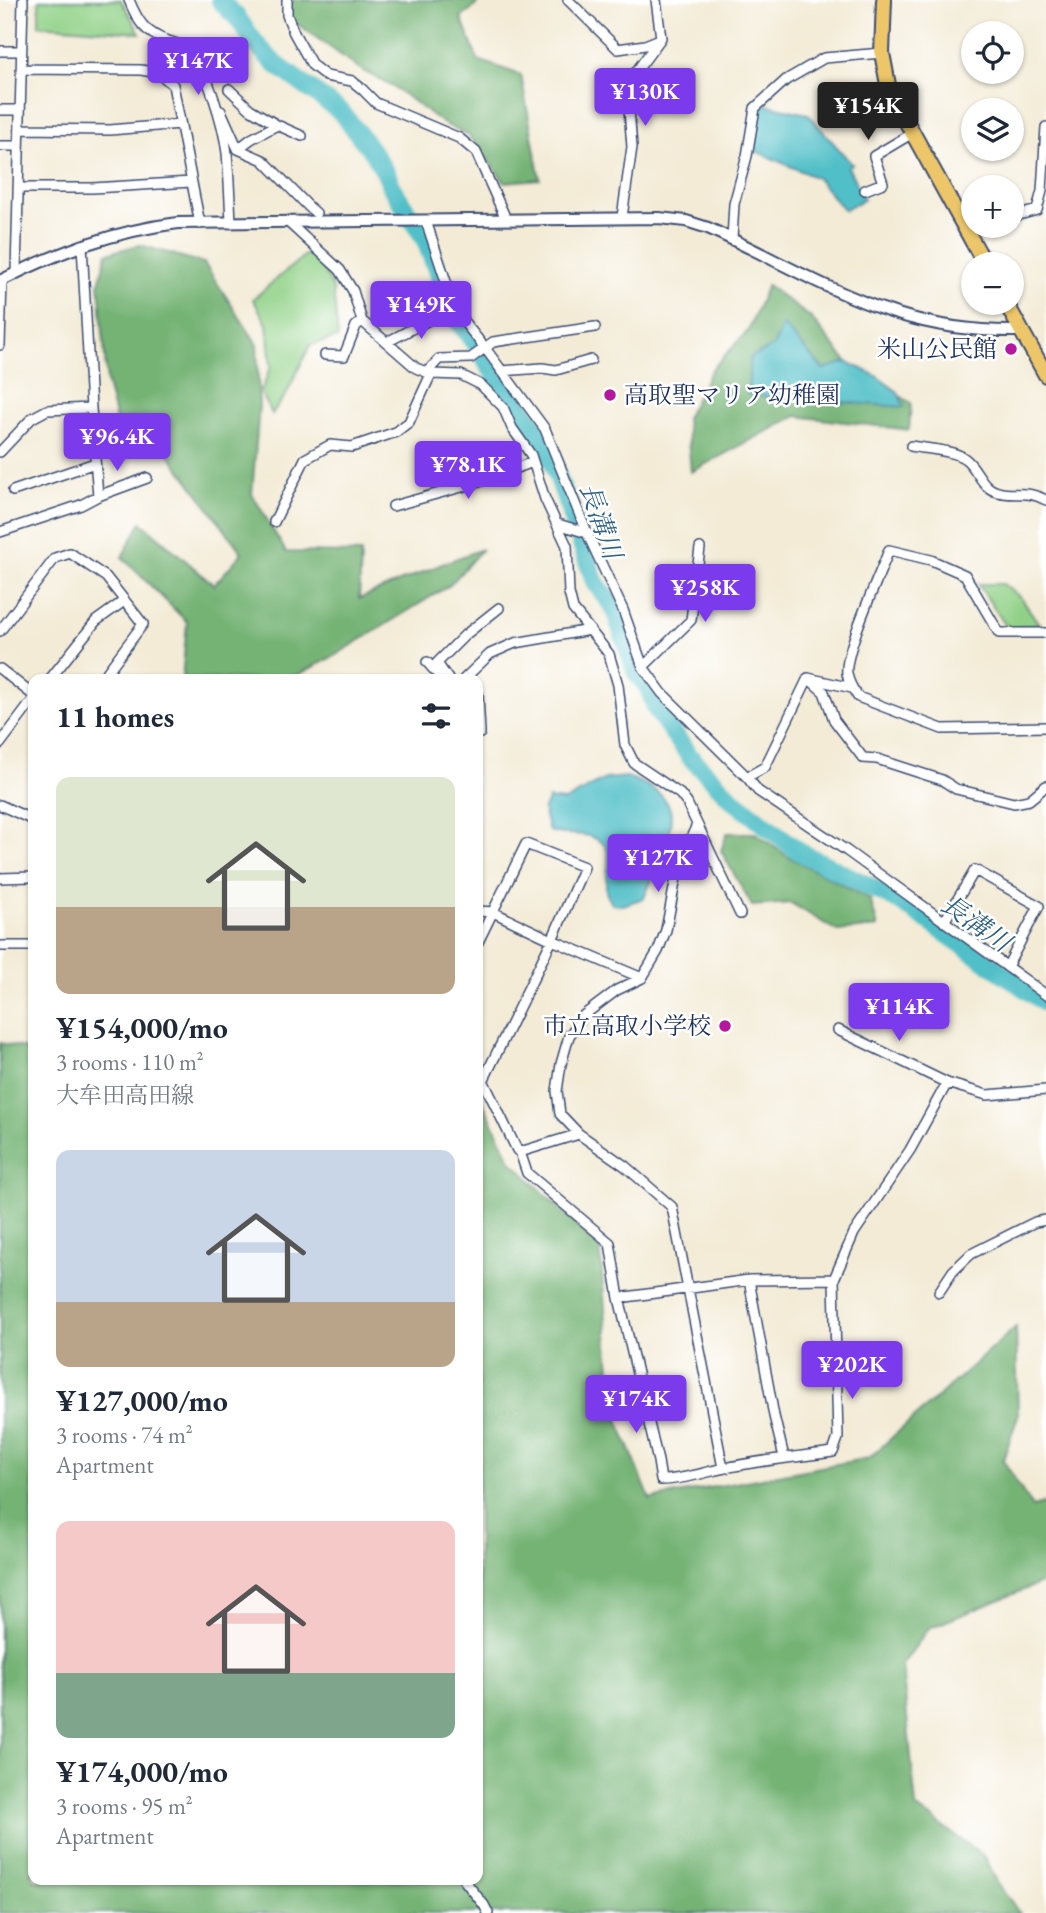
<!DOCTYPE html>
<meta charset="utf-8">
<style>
:root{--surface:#fff;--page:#f2f2f3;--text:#1f2937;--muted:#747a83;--accent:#7c3aed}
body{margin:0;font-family:"EB Garamond","Noto Serif JP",serif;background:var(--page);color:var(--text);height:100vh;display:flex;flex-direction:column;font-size:26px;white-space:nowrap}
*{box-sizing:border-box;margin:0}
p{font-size:23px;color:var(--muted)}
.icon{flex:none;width:38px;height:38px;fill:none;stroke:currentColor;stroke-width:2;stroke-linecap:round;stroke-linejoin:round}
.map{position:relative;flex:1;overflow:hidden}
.sheet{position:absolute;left:28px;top:674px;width:455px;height:1211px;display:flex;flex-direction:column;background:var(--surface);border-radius:14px;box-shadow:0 2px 5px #0004}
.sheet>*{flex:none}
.buttons{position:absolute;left:961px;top:21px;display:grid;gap:14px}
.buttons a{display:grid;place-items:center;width:63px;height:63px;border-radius:50%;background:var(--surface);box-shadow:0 2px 5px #0004;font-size:35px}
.price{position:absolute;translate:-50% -60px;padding:0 16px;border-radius:7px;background:var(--accent);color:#fff;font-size:23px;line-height:46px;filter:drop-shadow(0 2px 4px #0008)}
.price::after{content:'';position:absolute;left:50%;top:42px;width:21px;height:16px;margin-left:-10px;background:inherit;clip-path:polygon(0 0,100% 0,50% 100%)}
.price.on{background:#222;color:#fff}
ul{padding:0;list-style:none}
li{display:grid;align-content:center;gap:14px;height:371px;padding:0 28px}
li span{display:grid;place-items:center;height:217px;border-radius:14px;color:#555}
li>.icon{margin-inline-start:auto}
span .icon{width:126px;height:126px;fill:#fffc;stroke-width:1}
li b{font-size:30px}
h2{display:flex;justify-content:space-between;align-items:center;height:84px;padding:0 28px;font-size:30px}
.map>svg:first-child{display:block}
.green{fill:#91d187;stroke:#568072;stroke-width:2}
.forest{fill:#74b374;stroke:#487169;stroke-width:2}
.water{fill:#51bfc8;stroke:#367793;stroke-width:2}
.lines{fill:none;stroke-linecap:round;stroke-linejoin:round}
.river{stroke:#51bfc8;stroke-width:19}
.minor-casing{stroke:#3b4b70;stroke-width:12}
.tertiary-casing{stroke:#3b4b70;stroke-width:14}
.primary-casing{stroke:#3b4b70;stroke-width:18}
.minor{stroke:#fff;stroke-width:9}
.tertiary{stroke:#fff;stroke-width:10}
.primary{stroke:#ecc669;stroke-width:14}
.poi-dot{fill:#b5179e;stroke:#fff;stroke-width:2.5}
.labels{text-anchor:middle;stroke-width:5;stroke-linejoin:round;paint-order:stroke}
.poi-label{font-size:24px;fill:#1b2f5e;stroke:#fff;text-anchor:end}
.water-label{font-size:26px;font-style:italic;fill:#2e6183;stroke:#fff}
</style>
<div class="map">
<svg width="1046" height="1913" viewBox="0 0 1046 1913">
<rect width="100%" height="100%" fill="#fff"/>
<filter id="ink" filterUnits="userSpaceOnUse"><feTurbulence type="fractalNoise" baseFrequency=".0143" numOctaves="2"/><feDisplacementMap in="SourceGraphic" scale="14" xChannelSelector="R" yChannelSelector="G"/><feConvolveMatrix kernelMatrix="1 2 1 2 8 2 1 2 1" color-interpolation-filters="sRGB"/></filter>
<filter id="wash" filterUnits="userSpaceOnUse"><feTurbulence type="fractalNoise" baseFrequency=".00686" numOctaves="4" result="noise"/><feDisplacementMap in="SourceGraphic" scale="28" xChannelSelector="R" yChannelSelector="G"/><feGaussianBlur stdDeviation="1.57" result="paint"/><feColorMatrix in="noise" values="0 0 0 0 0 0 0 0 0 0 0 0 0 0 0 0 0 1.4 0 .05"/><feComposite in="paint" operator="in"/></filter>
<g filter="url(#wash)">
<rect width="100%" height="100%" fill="#f3ebd6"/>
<path class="green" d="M39 0H121L140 33 39 25Z
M312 249 333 288 338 338 310 345 287 393 272 414 261 392 271 366 267 324 253 299Z
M978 584H1003L1021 598 1039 624 1008 629Z"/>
<path class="forest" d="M283 0H479L475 6 461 18 478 60 521 75 540 179 505 182 468 135 444 124 395 88 363 71 292 20Z
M140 245 204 263 257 344 259 406 252 494 286 552 361 553 359 599 447 562 482 549 450 585 336 655 290 679H182L187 622 122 557 141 522 214 585 242 553 165 449 116 420 107 384 99 283 107 253Z
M767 285 811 318 847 362 911 403 909 430 796 416 691 472 686 418 712 369 748 331Z
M727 833H755L789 857 870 899 878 927 837 931 791 903 752 906 721 851Z
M0 1043 33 1050V1880H478V1092L511 1161 600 1248 613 1407 650 1499 869 1458 1016 1327 1018 1416 1003 1460 1032 1507 1046 1503V1581L929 1628 902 1665 916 1807 985 1857 999 1886 1020 1913H0Z"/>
<path class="water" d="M763 104 808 114 852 164 848 167 864 199 844 210 817 178 751 149Z
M783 325 823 369 847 362 875 375 898 392 904 407 748 395 750 358 773 347Z
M627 777C642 782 664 792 670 809 676 828 652 879 644 898L623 905 612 904C609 899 605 893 606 888 606 867 618 844 589 836 575 833 562 836 549 831L543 810 549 799 565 801 605 779Z"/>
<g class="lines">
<path class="river" d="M220 0 232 13 236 16 256 44 274 63 341 112 372 151 388 177 390 185 425 239 454 316 481 350 489 366 531 421 550 454 595 582 614 608 636 672 648 687 657 711 691 758 733 800 800 852 901 902 1046 1003"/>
</g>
</g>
<g filter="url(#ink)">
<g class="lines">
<defs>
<path id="minor" d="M129 0C138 22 145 33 168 41 174 43 183 45 188 49 207 65 224 128 227 153 229 177 230 200 231 223
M287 0V15L294 33 312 65 326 76 352 81 362 89 376 103 459 138 476 152 506 219
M568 0 618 49 645 45 660 39
M0 51H21
M21 69 141 70 159 73 173 85 200 224
M229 89 250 109 277 125 302 136
M0 110H20
M221 111 238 149 263 160 309 207 316 213
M20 129 110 130 180 124
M0 146H19
M238 149 251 139 277 125
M18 188H93L191 182
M865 190 883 183 874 156 911 134
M622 217 632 147 627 84 661 38 656 0
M1012 217 1037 210 1042 191 1046 127
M426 221 456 312 485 348 545 429 587 533
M289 223 340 270 353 291 362 321 416 368 431 374 461 375 481 385 503 407 512 428 531 455 545 499 567 546 569 593 573 609 609 654 618 685 625 745 634 763 680 794 687 803 740 914
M732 239 734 204 747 156 755 108 786 80 824 58 882 53
M82 245 91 408 98 496
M16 273 23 0
M387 342 442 313
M0 345 2 280
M325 355 344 356 356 326 362 321
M501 371 542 368 556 370 591 360
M427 372 439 359 471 358 493 342 595 327
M911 446C926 449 953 450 964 458 978 467 980 488 998 492 1016 497 1025 489 1046 500
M0 452 32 418 47 410 91 408
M13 491 95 463
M393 506 476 483 533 462
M274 522 305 459 330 445 352 447 396 432 409 422 431 374
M558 524 587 533 623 610 643 667 662 693 747 777 758 791 847 851 1046 995
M0 532 81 505 98 496 147 478
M0 631 55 558 70 553 106 577 143 624 102 679
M1046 633H999L965 575 931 560 889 550C880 574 844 652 847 673 848 682 853 690 858 697L942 729 1046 727
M427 662 442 679
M643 667 691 620 700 548
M0 669 33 695
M808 678 824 692 834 720 863 758 877 759 942 780 956 789 1014 803 1029 800 1046 786
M50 679 96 621 124 601
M448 679 437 663 465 635 499 608
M464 679 490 654 515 643 590 630
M478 694 480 733
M0 744 33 700
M747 777 765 767 808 678 852 688
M0 805 33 820
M697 825 679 862 666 930 658 951 642 978 617 990 584 1015 569 1036 561 1064 557 1091 560 1114 579 1134 625 1166 672 1207 723 1468
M0 878 33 877
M478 911 493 912 552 940 642 978
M944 922 975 870 1039 906 1007 967
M478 942 526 844 584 867 552 940 483 1081
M0 946H33
M838 1030 947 1083 987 1095 1046 1090
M478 1070 517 1150 520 1152 527 1173 610 1243 619 1298 658 1461 661 1480C684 1480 704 1472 725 1468 761 1460 797 1457 833 1452L838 1438 834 1279 854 1233 910 1150 947 1083
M520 1152 579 1134
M749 1280 774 1416 784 1457
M939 1292 953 1271 971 1254 1035 1222 1046 1220
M619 1298 749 1280 834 1279
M464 1880 484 1905 488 1913"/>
<path id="tertiary" d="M0 281C58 252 114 231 178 223L659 218 686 221 708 228C770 256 829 292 894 313 935 326 980 332 1022 331"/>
<path id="primary" d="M884 0 882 53 889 90 985 264
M1006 303 1046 375"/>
</defs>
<use href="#minor" class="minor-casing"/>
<use href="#tertiary" class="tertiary-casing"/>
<use href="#primary" class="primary-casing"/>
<use href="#minor" class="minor"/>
<use href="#tertiary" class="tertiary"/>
<use href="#primary" class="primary"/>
</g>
</g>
<g class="poi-dot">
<circle cx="1011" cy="349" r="7"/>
<circle cx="610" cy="395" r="7"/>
<circle cx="725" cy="1026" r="7"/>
</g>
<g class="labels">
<g class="poi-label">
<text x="997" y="357">米山公民館</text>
<text x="624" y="403" text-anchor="start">高取聖マリア幼稚園</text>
<text x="711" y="1034">市立高取小学校</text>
</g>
<g class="water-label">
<text transform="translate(601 521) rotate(71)" y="9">長溝川</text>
<text transform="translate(976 923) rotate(35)" y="9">長溝川</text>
</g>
</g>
</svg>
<div class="buttons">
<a><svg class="icon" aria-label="locate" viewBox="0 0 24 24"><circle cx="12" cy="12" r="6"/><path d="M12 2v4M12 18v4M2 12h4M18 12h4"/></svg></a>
<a><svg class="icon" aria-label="layers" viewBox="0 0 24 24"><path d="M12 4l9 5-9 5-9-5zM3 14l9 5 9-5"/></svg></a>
<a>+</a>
<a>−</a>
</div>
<b class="price" style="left:198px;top:97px">¥147K</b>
<b class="price" style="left:645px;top:128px">¥130K</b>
<b class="price on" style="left:868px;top:142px">¥154K</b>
<b class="price" style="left:421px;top:341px">¥149K</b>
<b class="price" style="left:117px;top:473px">¥96.4K</b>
<b class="price" style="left:468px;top:501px">¥78.1K</b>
<b class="price" style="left:705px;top:624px">¥258K</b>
<b class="price" style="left:658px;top:894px">¥127K</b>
<b class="price" style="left:899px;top:1043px">¥114K</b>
<b class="price" style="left:852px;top:1401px">¥202K</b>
<b class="price" style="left:636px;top:1435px">¥174K</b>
<section class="sheet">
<h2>11 homes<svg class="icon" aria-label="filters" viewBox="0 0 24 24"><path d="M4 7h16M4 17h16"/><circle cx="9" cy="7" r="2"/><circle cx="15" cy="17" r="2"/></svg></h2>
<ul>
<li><span style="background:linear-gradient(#dfe7d0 60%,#b9a48a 0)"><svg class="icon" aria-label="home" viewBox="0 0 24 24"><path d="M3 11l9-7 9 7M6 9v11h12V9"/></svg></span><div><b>¥154,000/mo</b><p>3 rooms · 110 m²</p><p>大牟田高田線</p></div></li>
<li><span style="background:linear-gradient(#c9d6e8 70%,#b9a48a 0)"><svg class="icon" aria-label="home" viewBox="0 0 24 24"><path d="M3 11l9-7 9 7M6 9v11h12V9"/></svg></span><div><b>¥127,000/mo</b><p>3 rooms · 74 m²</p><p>Apartment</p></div></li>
<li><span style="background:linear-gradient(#f6c9c9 70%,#7fa58c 0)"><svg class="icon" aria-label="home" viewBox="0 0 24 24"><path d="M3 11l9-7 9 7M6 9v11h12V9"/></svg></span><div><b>¥174,000/mo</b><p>3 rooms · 95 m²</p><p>Apartment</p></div></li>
</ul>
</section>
</div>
